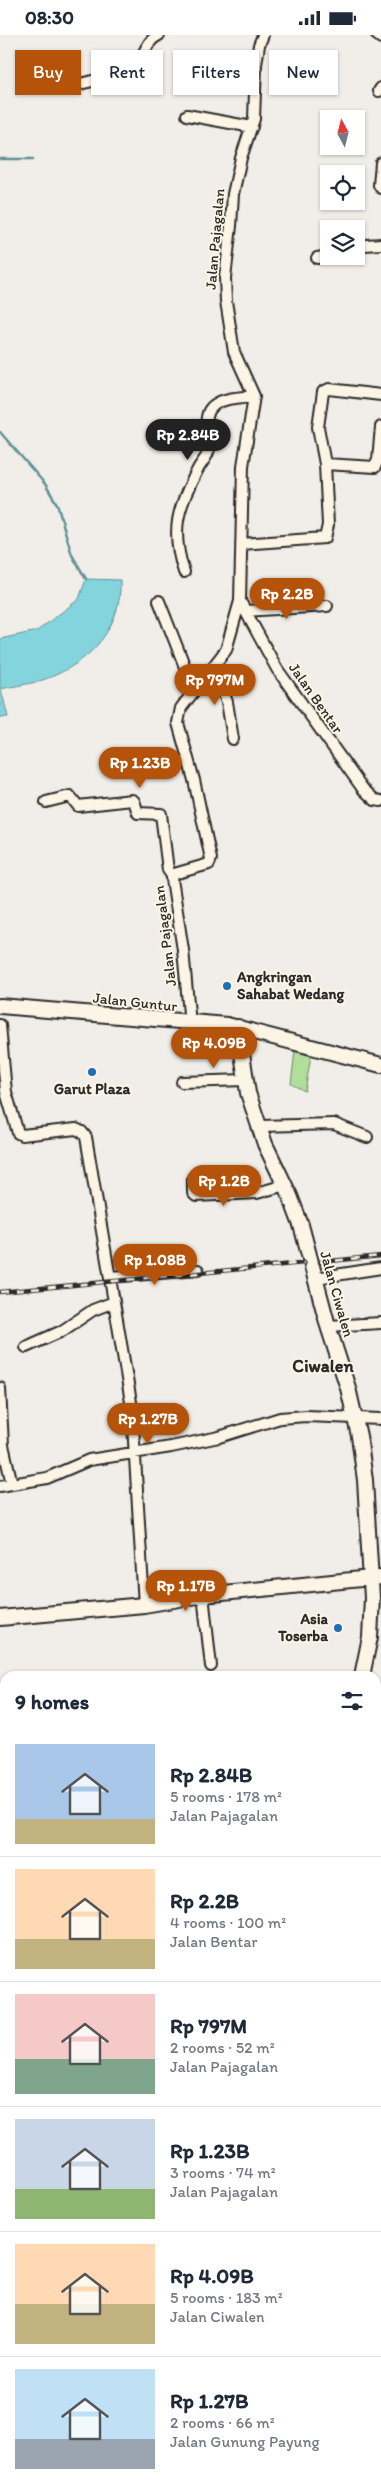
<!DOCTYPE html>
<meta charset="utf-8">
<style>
:root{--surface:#fff;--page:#f2f2f3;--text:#1f2937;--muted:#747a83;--line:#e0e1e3;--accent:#b45309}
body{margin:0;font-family:Itim,sans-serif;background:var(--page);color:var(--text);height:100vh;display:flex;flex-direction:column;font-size:19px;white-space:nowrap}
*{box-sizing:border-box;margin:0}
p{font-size:16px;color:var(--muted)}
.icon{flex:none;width:28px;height:28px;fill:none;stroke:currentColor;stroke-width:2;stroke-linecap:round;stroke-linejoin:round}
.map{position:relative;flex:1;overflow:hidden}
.panel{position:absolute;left:0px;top:1636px;width:381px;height:821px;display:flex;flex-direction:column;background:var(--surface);border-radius:15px 15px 0 0;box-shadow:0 1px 4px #0004}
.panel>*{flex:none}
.guide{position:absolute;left:15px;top:15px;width:351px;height:45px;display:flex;gap:10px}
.needle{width:32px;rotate:353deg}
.fabs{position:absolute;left:320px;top:75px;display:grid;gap:10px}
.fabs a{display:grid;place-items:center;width:45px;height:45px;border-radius:0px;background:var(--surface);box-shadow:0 1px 4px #0004;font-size:25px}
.price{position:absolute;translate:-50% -42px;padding:0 11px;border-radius:18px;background:var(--accent);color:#fff;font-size:16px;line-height:32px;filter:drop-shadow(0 1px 2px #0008)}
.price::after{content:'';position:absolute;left:50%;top:30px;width:15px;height:11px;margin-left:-8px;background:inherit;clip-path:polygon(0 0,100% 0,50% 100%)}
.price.selected{background:#222;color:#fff}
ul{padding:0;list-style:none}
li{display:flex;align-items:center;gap:15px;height:125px;padding:0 15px}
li+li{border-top:1px solid var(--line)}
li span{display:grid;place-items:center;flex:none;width:140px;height:100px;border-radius:0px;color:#555}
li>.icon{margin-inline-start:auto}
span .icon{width:60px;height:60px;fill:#fffc;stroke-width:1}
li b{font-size:21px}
h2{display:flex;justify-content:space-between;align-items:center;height:60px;padding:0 15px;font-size:21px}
.chip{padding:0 18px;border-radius:0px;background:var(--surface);box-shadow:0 1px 4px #0004;font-size:18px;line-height:45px}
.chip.selected{background:var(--accent);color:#fff}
.status{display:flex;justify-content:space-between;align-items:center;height:35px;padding:0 25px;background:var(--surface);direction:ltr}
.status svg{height:14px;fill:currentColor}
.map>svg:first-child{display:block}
.green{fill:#b2de9c;stroke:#6e8464}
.water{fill:#84d4de;stroke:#609096}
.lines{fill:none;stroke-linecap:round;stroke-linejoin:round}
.stream{stroke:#609096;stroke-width:2.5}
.street-casing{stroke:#2b2b2b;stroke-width:14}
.secondary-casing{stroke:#2b2b2b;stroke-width:18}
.street{stroke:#fcf5e5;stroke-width:10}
.secondary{stroke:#fcf5e5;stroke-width:14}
.rail-casing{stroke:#2b2b2b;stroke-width:4.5}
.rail{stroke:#fcf5e5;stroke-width:2.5;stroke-dasharray:8;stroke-linecap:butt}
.poi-dot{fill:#1f6fb2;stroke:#fcf5e5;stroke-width:2}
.labels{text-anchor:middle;stroke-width:4;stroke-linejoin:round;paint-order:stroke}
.street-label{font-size:15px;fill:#2b2b2b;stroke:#fcf5e5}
.poi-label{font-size:15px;font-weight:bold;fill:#2b2b2b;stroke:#fcf5e5;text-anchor:start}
.quarter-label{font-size:18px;font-weight:bold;fill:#2b2b2b;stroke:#fcf5e5}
</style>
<div class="status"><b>08:30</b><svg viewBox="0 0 49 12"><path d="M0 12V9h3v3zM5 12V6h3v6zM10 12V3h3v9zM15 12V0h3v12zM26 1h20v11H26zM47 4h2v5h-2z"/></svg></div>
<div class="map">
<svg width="381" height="2457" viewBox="0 0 381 2457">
<rect width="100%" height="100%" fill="#f1eee9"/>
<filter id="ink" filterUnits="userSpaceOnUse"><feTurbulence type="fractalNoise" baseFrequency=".02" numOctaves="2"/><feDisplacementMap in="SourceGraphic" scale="10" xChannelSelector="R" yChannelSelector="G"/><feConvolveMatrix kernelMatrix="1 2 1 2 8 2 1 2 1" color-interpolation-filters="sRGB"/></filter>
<g filter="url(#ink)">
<path class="green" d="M295 1016 311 1021 305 1056 291 1049Z"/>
<path class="water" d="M86 544 120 545C123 597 83 634 36 647 24 650 13 651 1 654L8 682 0 683V604L37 596 79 564Z"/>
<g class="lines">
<path class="stream" d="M0 124H33
M0 397 45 449 57 469 72 520 86 544"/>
<defs>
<path id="street" d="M377 0 381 3
M73 51C90 46 119 41 133 32 145 23 145 6 159 0
M379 56 381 53
M187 80 252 92
M381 128 379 150 381 153
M356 216 365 210 381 209
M317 223 329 221
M325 429 318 392 323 357 329 354 381 360
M241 509 325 503 328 490 325 429 375 432 378 425 381 392
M184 537C170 495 178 472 198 434 201 428 208 422 209 414 210 402 202 383 211 373 220 362 242 363 254 361
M159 566 194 655
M240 566 277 634 363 754 375 765 381 766
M245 576 327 571
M214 633 227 667 233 704
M46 767 70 761 78 771 132 765 134 766 138 778 161 779 168 835 173 842
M190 989 183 915 172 844 174 839 209 829 211 824 194 745 178 688 181 673 226 615 240 566 243 431 254 361 234 317 226 266 225 243 231 191 233 159 241 123 254 84 256 30 259 10 263 0
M0 990 6 1057 18 1098 22 1100 76 1094 82 1097 86 1102 132 1373 144 1570
M182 1047 246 1045
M260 1091 334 1089 367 1102
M193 1143V1158L196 1161 257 1158 285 1150
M110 1242 198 1235
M316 1243 381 1233
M328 1291 381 1288
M26 1312 62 1296 93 1275 114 1267
M0 1353 3 1410 12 1449
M0 1451 47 1443 89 1425 171 1412 219 1402 280 1383 306 1381 381 1384
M203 1560 211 1631
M0 1701 5 1700
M0 1774 5 1773
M376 1941 381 1940
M0 2003 5 2002
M0 2067 5 2066
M0 2161 5 2159
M376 2224H381
M376 2268 378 2273
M0 2328H5
M0 2392 5 2391
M218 2452 219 2457"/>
<path id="secondary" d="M0 971 227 990 381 1030
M238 992 248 1058 265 1109 290 1161 301 1190 328 1291 348 1353 359 1401 365 1445 372 1563 370 1602 362 1641
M0 1583 144 1570 203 1560 381 1542
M376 1718 381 1724
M0 1781 5 1809
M0 2244 5 2243
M376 2401H381
M125 2452V2457"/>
</defs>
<use href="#street" class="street-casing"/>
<use href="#secondary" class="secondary-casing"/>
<use href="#street" class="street"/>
<use href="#secondary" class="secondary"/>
<defs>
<path id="rail" d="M320 1227 381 1221
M0 1257 304 1228"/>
</defs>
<use href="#rail" class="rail-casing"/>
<use href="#rail" class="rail"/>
</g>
</g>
<g class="poi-dot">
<circle cx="227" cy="951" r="5"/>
<circle cx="92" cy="1037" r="5"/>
<circle cx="338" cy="1593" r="5"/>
</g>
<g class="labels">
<g class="street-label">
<text transform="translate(215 204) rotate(-85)" y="5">Jalan Pajagalan</text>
<text transform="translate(316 663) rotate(55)" y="5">Jalan Bentar</text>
<text transform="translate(165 901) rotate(-97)" y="5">Jalan Pajagalan</text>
<text transform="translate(135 967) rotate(6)" y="5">Jalan Guntur</text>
<text transform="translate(337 1259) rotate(74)" y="5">Jalan Ciwalen</text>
</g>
<g class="poi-label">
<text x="237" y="947">Angkringan<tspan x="237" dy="17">Sahabat Wedang</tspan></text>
<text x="92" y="1059" text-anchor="middle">Garut Plaza</text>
<text x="328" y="1589" text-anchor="end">Asia<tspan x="328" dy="17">Toserba</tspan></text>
</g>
<g class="quarter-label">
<text x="323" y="1337">Ciwalen</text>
</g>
</g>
</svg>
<div class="fabs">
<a><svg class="needle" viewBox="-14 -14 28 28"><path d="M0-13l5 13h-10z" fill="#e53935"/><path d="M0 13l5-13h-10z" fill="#747a83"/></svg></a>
<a><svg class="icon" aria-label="locate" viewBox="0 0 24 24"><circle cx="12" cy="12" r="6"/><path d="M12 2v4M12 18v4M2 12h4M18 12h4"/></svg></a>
<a><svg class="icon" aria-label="layers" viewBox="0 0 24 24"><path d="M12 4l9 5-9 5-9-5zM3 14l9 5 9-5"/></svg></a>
</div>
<b class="price selected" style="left:188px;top:426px">Rp 2.84B</b>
<b class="price" style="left:287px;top:585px">Rp 2.2B</b>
<b class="price" style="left:215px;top:671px">Rp 797M</b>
<b class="price" style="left:140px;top:754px">Rp 1.23B</b>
<b class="price" style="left:214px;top:1034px">Rp 4.09B</b>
<b class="price" style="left:224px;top:1172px">Rp 1.2B</b>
<b class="price" style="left:155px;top:1251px">Rp 1.08B</b>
<b class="price" style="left:148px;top:1410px">Rp 1.27B</b>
<b class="price" style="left:186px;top:1577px">Rp 1.17B</b>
<div class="guide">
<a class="chip selected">Buy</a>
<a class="chip">Rent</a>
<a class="chip">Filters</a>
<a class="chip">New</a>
</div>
<section class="panel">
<h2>9 homes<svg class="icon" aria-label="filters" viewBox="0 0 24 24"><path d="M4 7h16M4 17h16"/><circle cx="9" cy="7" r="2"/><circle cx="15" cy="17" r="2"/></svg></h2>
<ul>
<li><span style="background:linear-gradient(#a9c7e8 75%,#c2b280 0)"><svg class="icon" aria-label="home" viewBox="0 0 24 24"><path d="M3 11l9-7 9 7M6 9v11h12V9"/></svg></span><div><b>Rp 2.84B</b><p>5 rooms · 178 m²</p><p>Jalan Pajagalan</p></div></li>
<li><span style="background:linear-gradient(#ffd9b3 70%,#c2b280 0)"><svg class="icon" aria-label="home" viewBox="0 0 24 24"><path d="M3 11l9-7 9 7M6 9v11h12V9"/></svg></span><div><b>Rp 2.2B</b><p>4 rooms · 100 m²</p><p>Jalan Bentar</p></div></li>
<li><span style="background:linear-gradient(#f6c9c9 65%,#7fa58c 0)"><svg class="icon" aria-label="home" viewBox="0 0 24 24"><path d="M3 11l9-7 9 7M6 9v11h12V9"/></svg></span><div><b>Rp 797M</b><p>2 rooms · 52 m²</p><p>Jalan Pajagalan</p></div></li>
<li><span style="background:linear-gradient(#c9d6e8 70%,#8fb573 0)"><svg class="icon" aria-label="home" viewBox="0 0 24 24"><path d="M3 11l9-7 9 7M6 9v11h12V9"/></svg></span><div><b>Rp 1.23B</b><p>3 rooms · 74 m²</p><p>Jalan Pajagalan</p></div></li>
<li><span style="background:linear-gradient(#ffd9b3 60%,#c2b280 0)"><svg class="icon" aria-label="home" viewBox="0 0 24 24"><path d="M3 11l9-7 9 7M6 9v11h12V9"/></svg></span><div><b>Rp 4.09B</b><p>5 rooms · 183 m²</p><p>Jalan Ciwalen</p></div></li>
<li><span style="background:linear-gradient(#bfe0f5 70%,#9aa5b1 0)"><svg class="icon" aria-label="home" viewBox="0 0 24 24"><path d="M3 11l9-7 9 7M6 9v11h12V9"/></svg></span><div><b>Rp 1.27B</b><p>2 rooms · 66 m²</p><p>Jalan Gunung Payung</p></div></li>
</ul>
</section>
</div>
